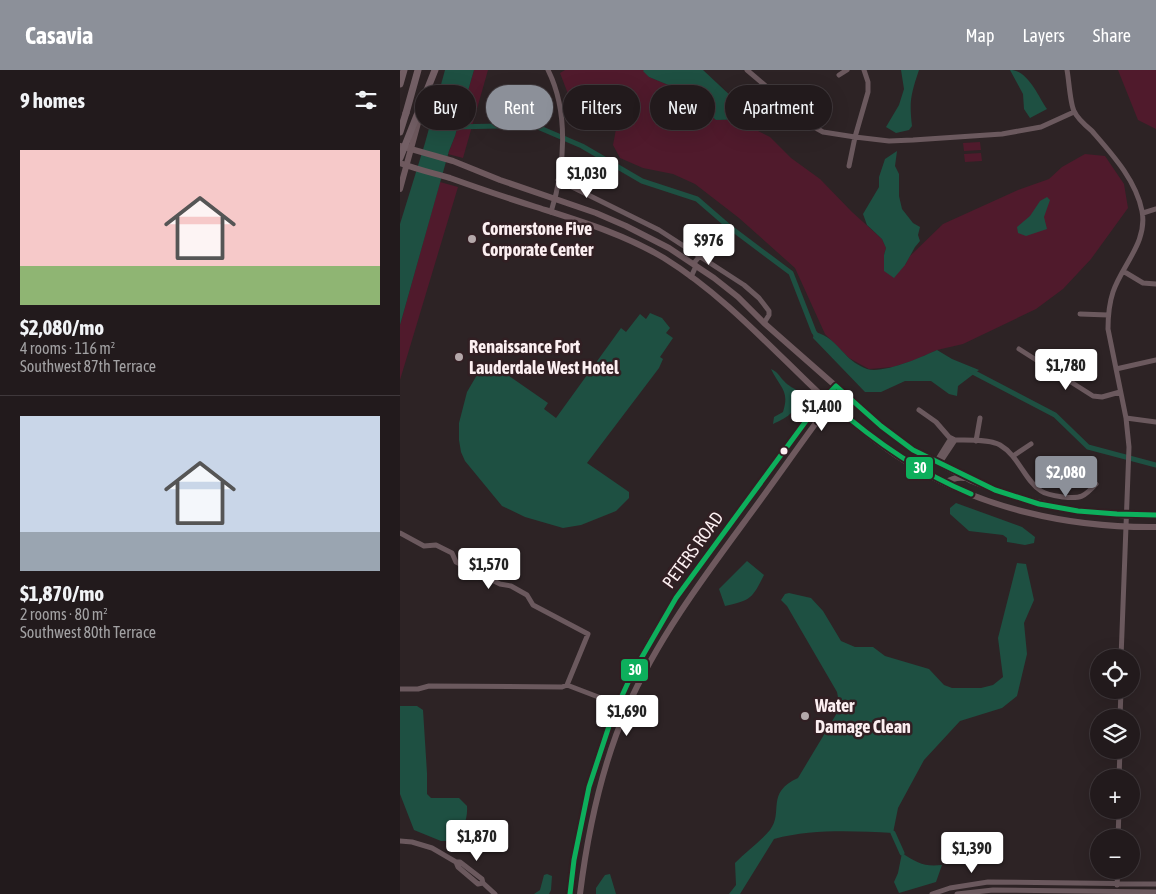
<!DOCTYPE html>
<meta charset="utf-8">
<style>
:root{--surface:#221a1c;--page:#2a2325;--text:#f1f3f6;--muted:#a2a1a3;--line:#3f383b;--accent:#8c9099}
body{margin:0;font-family:"Asap Condensed",sans-serif;background:var(--page);color:var(--text);height:100vh;display:flex;flex-direction:column;font-size:19px;white-space:nowrap}
*{box-sizing:border-box;margin:0}
p{font-size:16px;color:var(--muted)}
.icon{flex:none;width:28px;height:28px;fill:none;stroke:currentColor;stroke-width:2;stroke-linecap:round;stroke-linejoin:round}
.map{position:relative;flex:1;overflow:hidden}
.side{display:flex;flex-direction:column;background:var(--surface);width:400px}
.side>*{flex:none}
.top-card{position:absolute;left:15px;top:15px;width:475px;height:45px;display:flex;gap:10px}
.fabs{position:absolute;left:690px;top:579px;display:grid;gap:10px}
.fabs a{display:grid;place-items:center;width:50px;height:50px;border-radius:50%;background:var(--surface);box-shadow:0 5px 20px #0002,0 0 0 1px var(--line);font-size:25px}
.price{position:absolute;translate:-50% -42px;padding:0 11px;border-radius:5px;background:#fff;color:#222;font-size:16px;line-height:32px;filter:drop-shadow(0 1px 2px #0008)}
.price::after{content:'';position:absolute;left:50%;top:30px;width:15px;height:11px;margin-left:-8px;background:inherit;clip-path:polygon(0 0,100% 0,50% 100%)}
.price.on{background:var(--accent);color:#fff}
ul{padding:0;list-style:none}
li{display:grid;align-content:center;gap:10px;height:265px;padding:0 20px}
li+li{border-top:1px solid var(--line)}
li span{display:grid;place-items:center;height:155px;border-radius:0px;color:#555}
li>.icon{margin-inline-start:auto}
span .icon{width:90px;height:90px;fill:#fffc;stroke-width:1}
li b{font-size:21px}
h2{display:flex;justify-content:space-between;align-items:center;height:60px;padding:0 20px;font-size:21px}
.pill{padding:0 18px;border-radius:22px;background:var(--surface);box-shadow:0 5px 20px #0002,0 0 0 1px var(--line);font-size:18px;line-height:45px}
.pill.on{background:var(--accent);color:#fff}
header{display:flex;align-items:center;gap:30px;box-sizing:border-box;height:70px;padding:0 25px;background:var(--accent);color:#fff}
header strong{font-size:24px}
nav{display:flex;gap:28px;margin-inline-start:auto;font-size:18px}
main{display:flex;flex:1;min-height:0}
.map>svg:first-child{display:block}
.green{fill:#501a2c}
.water{fill:#1e5042}
.lines{fill:none;stroke-linecap:round;stroke-linejoin:round}
.canal{stroke:#1e5042;stroke-width:5}
.minor{stroke:#6b595e;stroke-width:5}
.major{stroke:#6e595e;stroke-width:6}
.highway{stroke:#735f65;stroke-width:7}
.highway-bridge{stroke:#735f65;stroke-width:7}
.bus-1-casing{stroke:#311f23;stroke-width:9}
.bus-1{stroke:#0daf5c;stroke-width:5}
.poi-dot{fill:#b4a8aa;stroke:#311f23;stroke-width:2}
.bus-dot{fill:#fceff1;stroke:#311f23;stroke-width:2}
.labels{text-anchor:middle;stroke-width:5;stroke-linejoin:round;paint-order:stroke}
.poi-label{font-size:18px;font-weight:bold;fill:#fceff1;stroke:#311f23;text-anchor:start}
.street-label{font-size:18px;fill:#fceff1;stroke:#311f23}
.line-badge{stroke:#311f23;stroke-width:2}
.badge-label{font-size:14px;text-anchor:middle;font-weight:bold;fill:#fff}
</style>
<header>
<strong>Casavia</strong>
<nav><a>Map</a><a>Layers</a><a>Share</a></nav>
</header>
<main>
<section class="side">
<h2>9 homes<svg class="icon" aria-label="filters" viewBox="0 0 24 24"><path d="M4 7h16M4 17h16"/><circle cx="9" cy="7" r="2"/><circle cx="15" cy="17" r="2"/></svg></h2>
<ul>
<li><span style="background:linear-gradient(#f6c9c9 75%,#8fb573 0)"><svg class="icon" aria-label="home" viewBox="0 0 24 24"><path d="M3 11l9-7 9 7M6 9v11h12V9"/></svg></span><div><b>$2,080/mo</b><p>4 rooms · 116 m²</p><p>Southwest 87th Terrace</p></div></li>
<li><span style="background:linear-gradient(#c9d6e8 75%,#9aa5b1 0)"><svg class="icon" aria-label="home" viewBox="0 0 24 24"><path d="M3 11l9-7 9 7M6 9v11h12V9"/></svg></span><div><b>$1,870/mo</b><p>2 rooms · 80 m²</p><p>Southwest 80th Terrace</p></div></li>
</ul>
</section>
<div class="map">
<svg width="756" height="824" viewBox="0 0 756 824">
<rect width="100%" height="100%" fill="#2d2325"/>
<path class="green" d="M74 0H88L63 88 48 84 55 66Z
M165 0H244L249 7 283 21 316 50 334 49 370 67 391 88 420 109 452 142 482 169 486 178 484 185 505 195 510 186 543 154 618 120 649 109 662 97 685 84 705 86 724 114 728 138 691 189 663 219 636 239 563 274 537 280 515 290 493 297 469 299 449 288 425 264 395 198 339 148 295 114 273 104 243 98 220 88 213 75 216 59 209 53 196 55 178 50 160 3Z
M718 0H756V59L738 50Z
M580 72 581 80 564 81 563 73Z
M581 83 582 91 565 92 564 84Z
M40 112 58 117 0 310V255Z"/>
<path class="water" d="M45 0H74L55 66 49 81 0 255V154L25 73Z
M244 0H303L349 43 344 49 316 50 283 21 249 7 243 1Z
M501 0H519C511 24 509 31 512 56L509 60 496 63 486 57 499 35 504 19Z
M610 0C628 0 638 26 647 39L630 48 624 39 623 24Z
M497 81 495 96 499 104V126L502 139 513 153 520 157 518 165 520 171 515 177 505 195 494 208 484 201V185L486 178 482 169 467 155 463 144 479 117V107L485 89Z
M647 127 650 130 644 147 647 159 626 166 618 163 617 157 630 146 640 131Z
M250 243 262 248 270 258 266 263 273 268 260 287 263 289 259 298 187 393 229 422V428L216 441 181 455 163 458 125 447 102 436 65 391 61 382 59 370V353L67 322 81 298 88 294 96 297 148 333 144 339 156 348 221 258 226 262 240 244 246 249Z
M414 262C429 265 434 273 445 284 450 290 459 296 467 299 483 304 522 287 537 280L552 289 579 300 558 316 557 326 549 324 531 311H505L481 322H465L413 268Z
M371 299C378 302 379 306 384 311 388 316 394 318 399 322 397 342 390 346 373 354L374 347 383 342C390 320 380 318 371 299Z
M556 433 622 457 635 467 634 473 625 475 607 472V468L603 465 569 461 550 444V438Z
M347 491 364 505C352 529 351 530 325 536L319 519Z
M617 493 626 494 634 530 624 553 627 584 617 626 602 638 560 651 524 690 498 738 493 763C453 761 412 759 374 769L340 824H329L336 815 335 793C346 782 360 772 370 760 384 742 365 723 398 708L440 638 437 622 387 536 381 530 385 524 389 523 411 528 423 541 441 571 455 577H473L485 586 529 599 544 615 552 618H581L593 615 603 607 598 568Z
M0 636H17L23 640 27 703V724L31 728H59L67 736C68 749 63 760 55 771H41L14 760 0 724Z
M502 783C517 793 524 797 542 795L536 812 499 823 494 812 498 803Z
M147 804 152 806 151 820 149 824H134L140 820 144 805Z
M210 804 216 824H196V818L205 805Z"/>
<g class="lines">
<path class="canal" d="M107 56 133 55 182 76 242 111 297 129 327 155 391 203 414 262 417 266
M52 57 99 56
M569 300 655 345 688 377 756 395
M493 763 502 783"/>
<path class="minor" d="M148 0C169 42 165 98 151 142
M347 0 414 57 423 62 455 67 489 71 513 70 602 64 641 57 674 42
M667 0C669 10 670 33 674 41 677 48 686 56 692 61 712 84 736 110 742 141 748 172 722 195 713 222 709 234 708 247 708 259L726 348 729 377 721 588
M439 5 447 0
M449 96 455 67 468 22V12L464 0
M158 110 259 160 344 215 359 228 369 241V245L364 253
M743 143 756 139
M723 201 743 213 756 214
M291 207 296 196 294 193 299 187 302 186
M680 244 708 245
M619 279 693 326 702 327 720 322
M716 299 756 290
M519 340 536 352 549 367 555 370C567 370 590 369 600 375 619 386 624 410 641 421 647 425 656 426 663 427 681 429 684 427 696 414
M726 348 756 352
M576 371 580 348
M613 386 631 374
M536 392 551 368
M539 394 555 370
M0 463 24 476 36 475 52 483 56 492 100 514 111 516 127 525 133 535 188 564 167 615
M0 619H18L29 616 162 617 167 615 227 638
M720 648 721 620
M719 708 720 680
M718 768 719 740
M0 771 12 772 32 778 56 792H60L82 809 83 813 95 824
M56 792 58 797 78 814 83 813
M717 815 718 800
M532 824 550 818 588 812 756 814
M557 824 593 820 756 822"/>
<path class="major" d="M0 76 53 91 100 110 196 143 226 156 269 178 314 208 338 227 364 253 488 362 510 378 572 411 602 423 636 432 669 439 727 446 756 445
M0 93C16 99 33 103 50 108 78 118 107 128 136 137 180 151 224 164 264 188 325 226 371 278 423 327 448 349 476 373 505 391 578 438 669 458 756 457
M0 119 21 42
M545 413C551 409 556 407 564 408
M170 824 174 790 189 717 211 650 231 606 251 569 276 528 417 336 436 316
M180 824C188 760 201 697 227 638 258 568 303 508 348 447 374 412 398 377 424 342L442 322"/>
<path class="highway" d="M0 14 4 0
M6 43 18 0"/>
<path class="highway-bridge" d="M0 62 6 43
M0 88 35 0"/>
<defs>
<path id="bus-1" d="M418 351 431 333C474 371 518 402 571 424
M170 824 174 790 189 717 211 650 231 606 276 528 417 336 436 316 481 356 513 380 595 420 639 434 678 441 717 444 756 445"/>
</defs>
<use href="#bus-1" class="bus-1-casing"/>
<use href="#bus-1" class="bus-1"/>
</g>
<g class="poi-dot">
<circle cx="72" cy="169" r="5"/>
<circle cx="59" cy="287" r="5"/>
<circle cx="405" cy="646" r="5"/>
</g>
<circle class="bus-dot" cx="384" cy="381" r="4.5"/>
<g class="labels">
<g class="poi-label">
<text x="82" y="165">Cornerstone Five<tspan x="82" dy="21">Corporate Center</tspan></text>
<text x="69" y="283">Renaissance Fort<tspan x="69" dy="21">Lauderdale West Hotel</tspan></text>
<text x="415" y="642">Water<tspan x="415" dy="21">Damage Clean</tspan></text>
</g>
<g class="street-label">
<text transform="translate(293 480) rotate(-54)" y="6">PETERS ROAD</text>
</g>
</g>
<g class="line-badge">
<rect x="505" y="386" width="29" height="24" rx="5" fill="#0daf5c"/>
<rect x="220" y="588" width="29" height="24" rx="5" fill="#0daf5c"/>
</g>
<g class="badge-label">
<text x="520" y="403">30</text>
<text x="235" y="605">30</text>
</g>
</svg>
<div class="fabs">
<a><svg class="icon" aria-label="locate" viewBox="0 0 24 24"><circle cx="12" cy="12" r="6"/><path d="M12 2v4M12 18v4M2 12h4M18 12h4"/></svg></a>
<a><svg class="icon" aria-label="layers" viewBox="0 0 24 24"><path d="M12 4l9 5-9 5-9-5zM3 14l9 5 9-5"/></svg></a>
<a>+</a>
<a>−</a>
</div>
<b class="price" style="left:187px;top:129px">$1,030</b>
<b class="price" style="left:309px;top:196px">$976</b>
<b class="price" style="left:666px;top:321px">$1,780</b>
<b class="price" style="left:422px;top:362px">$1,400</b>
<b class="price on" style="left:666px;top:428px">$2,080</b>
<b class="price" style="left:89px;top:520px">$1,570</b>
<b class="price" style="left:227px;top:667px">$1,690</b>
<b class="price" style="left:77px;top:792px">$1,870</b>
<b class="price" style="left:572px;top:804px">$1,390</b>
<div class="top-card">
<a class="pill">Buy</a>
<a class="pill on">Rent</a>
<a class="pill">Filters</a>
<a class="pill">New</a>
<a class="pill">Apartment</a>
</div>
</div>
</main>
